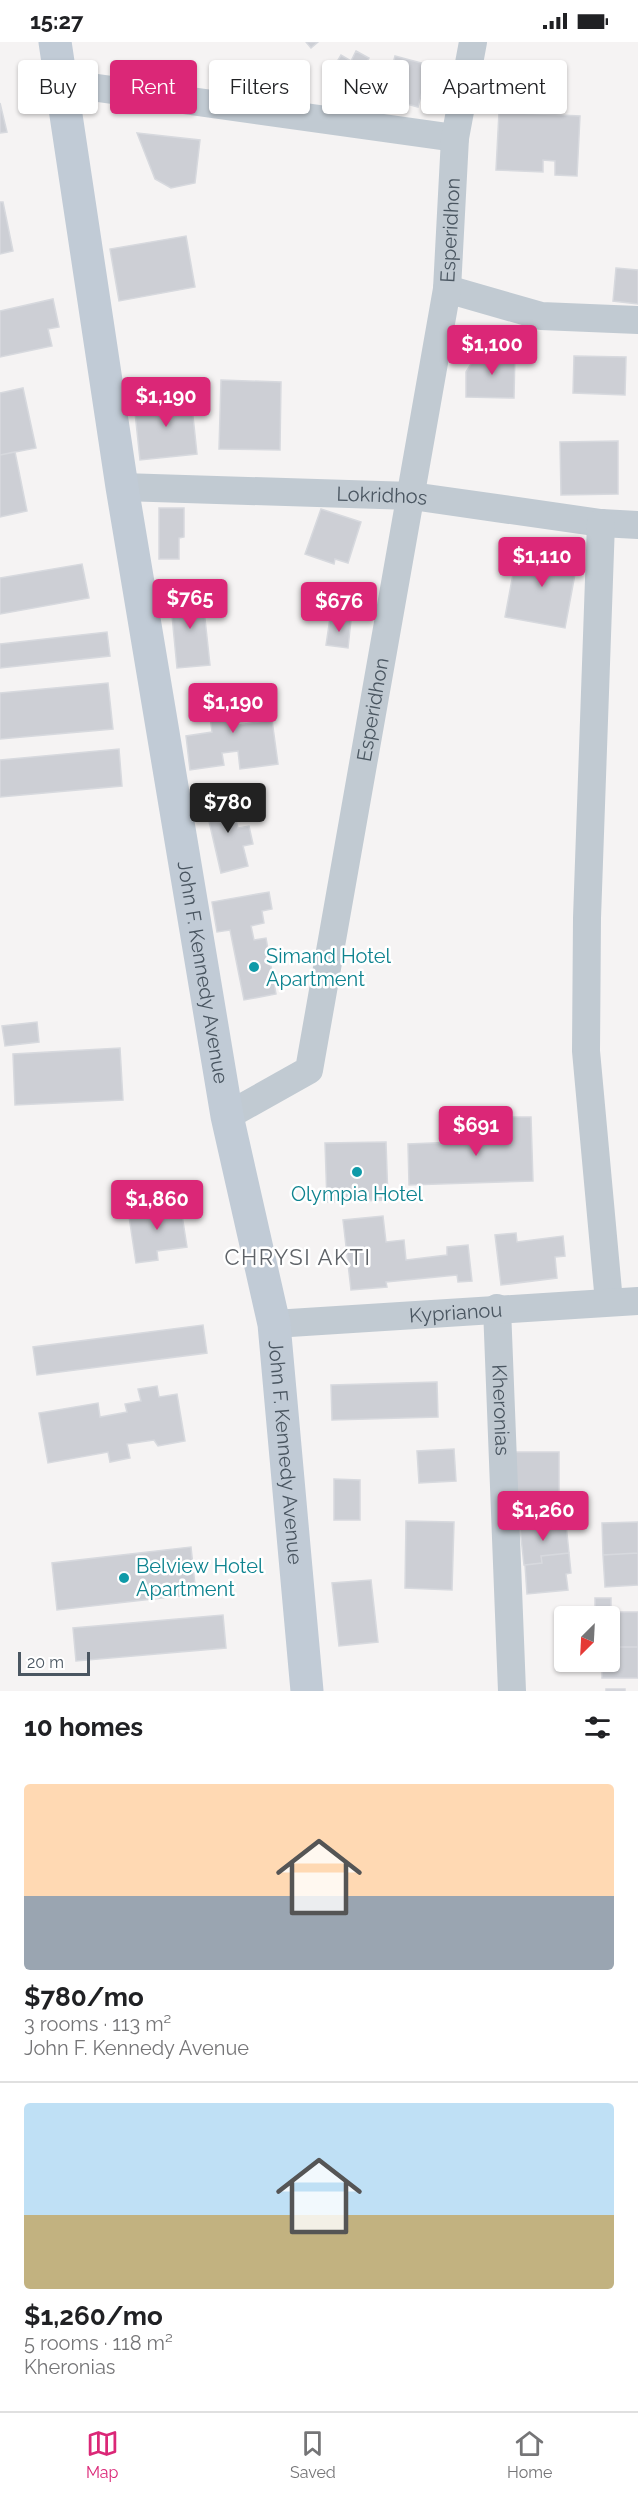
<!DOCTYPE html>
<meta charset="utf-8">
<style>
:root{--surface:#fff;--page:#f2f2f2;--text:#202124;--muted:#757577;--line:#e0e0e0;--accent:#db2777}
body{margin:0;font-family:Raleway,sans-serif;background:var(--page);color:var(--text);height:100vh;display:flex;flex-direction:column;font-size:22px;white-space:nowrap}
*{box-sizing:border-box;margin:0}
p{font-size:20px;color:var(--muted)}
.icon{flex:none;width:33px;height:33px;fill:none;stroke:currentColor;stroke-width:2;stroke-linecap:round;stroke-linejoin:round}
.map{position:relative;height:1649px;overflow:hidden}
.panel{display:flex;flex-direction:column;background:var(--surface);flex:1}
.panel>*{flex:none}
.banner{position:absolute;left:18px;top:18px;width:603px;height:54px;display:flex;gap:12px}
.needle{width:39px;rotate:204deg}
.controls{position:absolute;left:554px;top:1564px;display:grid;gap:12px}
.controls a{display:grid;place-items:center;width:66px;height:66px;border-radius:6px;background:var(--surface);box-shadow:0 2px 4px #0004;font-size:30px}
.scale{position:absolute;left:18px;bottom:15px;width:72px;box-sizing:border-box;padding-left:6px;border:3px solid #4a5661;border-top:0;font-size:16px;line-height:21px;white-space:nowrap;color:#4a5661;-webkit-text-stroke:4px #fff;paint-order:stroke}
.price{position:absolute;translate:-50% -51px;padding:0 14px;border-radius:6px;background:var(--accent);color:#fff;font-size:20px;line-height:39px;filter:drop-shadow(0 2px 3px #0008)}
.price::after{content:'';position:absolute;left:50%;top:36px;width:18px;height:14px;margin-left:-9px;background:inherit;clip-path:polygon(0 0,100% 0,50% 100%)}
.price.current{background:#222;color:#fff}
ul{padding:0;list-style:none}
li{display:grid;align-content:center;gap:12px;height:318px;padding:0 24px}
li+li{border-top:2px solid var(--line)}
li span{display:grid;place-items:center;height:186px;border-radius:6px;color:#555}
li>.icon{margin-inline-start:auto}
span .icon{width:108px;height:108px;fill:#fffc;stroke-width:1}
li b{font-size:26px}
h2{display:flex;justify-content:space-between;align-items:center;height:72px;padding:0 24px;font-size:26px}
.pill{padding:0 21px;border-radius:6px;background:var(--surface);box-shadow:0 2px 4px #0004;font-size:21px;line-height:54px}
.pill.current{background:var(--accent);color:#fff}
.status{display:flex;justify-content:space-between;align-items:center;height:42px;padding:0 30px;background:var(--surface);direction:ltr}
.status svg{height:16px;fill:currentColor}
.tabs{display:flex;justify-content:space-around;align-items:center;height:84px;border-top:2px solid var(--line);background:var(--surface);font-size:16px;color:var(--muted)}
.tabs a{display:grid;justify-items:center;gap:3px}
.tabs .current{color:var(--accent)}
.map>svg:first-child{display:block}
.building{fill:#cdcfd5;stroke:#d7d9de;stroke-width:1.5}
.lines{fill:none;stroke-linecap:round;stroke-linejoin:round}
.street{stroke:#c1cad2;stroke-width:28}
.secondary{stroke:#c1cbd6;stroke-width:33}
.culture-dot{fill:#0f9aa8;stroke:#fff;stroke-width:2}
.labels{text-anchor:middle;stroke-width:5;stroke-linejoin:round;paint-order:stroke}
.street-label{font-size:20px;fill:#4a5661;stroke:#fff}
.culture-label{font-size:20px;fill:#0d838f;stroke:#fff;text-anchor:start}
.quarter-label{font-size:22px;letter-spacing:1.5px;fill:#5f6368;stroke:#fff}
</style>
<div class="status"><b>15:27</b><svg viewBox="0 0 49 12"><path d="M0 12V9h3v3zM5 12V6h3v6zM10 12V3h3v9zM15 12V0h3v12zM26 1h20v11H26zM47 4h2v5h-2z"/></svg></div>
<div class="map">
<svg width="638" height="1649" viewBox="0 0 638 1649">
<rect width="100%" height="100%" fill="#f5f3f3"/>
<path class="building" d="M306 0H318L311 6Z
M356 9 369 16 364 26 379 35 374 53 331 30 341 13 351 19Z
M395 14 429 23 418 65 374 53 378 38 388 41Z
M0 61 7 90 0 91Z
M499 70 580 74 577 134 555 133V119L543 118V130L496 128Z
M137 91 200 98 195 141 171 146 155 137Z
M0 160H3L13 209 0 212Z
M186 194 195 245 119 259 110 207Z
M616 226 638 228V262L613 259Z
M53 257 59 285 48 287 52 304 0 315V269Z
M485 309 515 310 514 356 466 355V330L474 317Z
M574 314 626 315 625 353 573 351Z
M221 338 281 340 280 408 219 407Z
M23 346 36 406 0 413V351Z
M191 355 197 412 140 418 134 361Z
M618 399V452L561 453 560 400Z
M15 410 27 469 0 475V413Z
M159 466H184V495L179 496V517H159Z
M321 467 361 480 348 521 335 517 334 522 305 512Z
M518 505 578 516 565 586 505 575Z
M82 522 89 556 0 572V536Z
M202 549 210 623 177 626 170 553Z
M330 576 351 578 348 606 326 603Z
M107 590 110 614 0 626V602Z
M108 641 113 687 0 697V651Z
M251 645 255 673 237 675 238 683 272 678 278 722 240 727 238 709 222 711 224 723 190 728 186 694 212 690 207 651Z
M119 707 122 744 0 755V718Z
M236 754 239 770 234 771 238 786 249 784 253 802 243 804 248 824 221 831 205 762Z
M269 850 272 867 262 869 264 881 251 884 254 898 266 896 276 952 244 958 230 888 217 890 212 860Z
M37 980 39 1000 5 1004 2 984Z
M120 1006 123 1058 15 1063 13 1012Z
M509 1075H531L533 1139 409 1143 408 1102 457 1100V1090L510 1088Z
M386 1100 388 1158 327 1160 325 1101Z
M180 1160 187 1205 157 1209 158 1218 136 1221 128 1168Z
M383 1174 386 1200 404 1198 406 1218 447 1213V1205L468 1203 472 1239 458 1240 457 1233 386 1240 387 1245 351 1248 343 1178Z
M516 1191 517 1200 563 1194 565 1214 555 1215 557 1236 501 1243 495 1193Z
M203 1283 207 1311 37 1333 33 1305Z
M437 1340 438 1375 332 1378 331 1343Z
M157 1344 159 1355 177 1352 185 1399 158 1404 154 1398 127 1402 130 1416 110 1420 108 1410 48 1421 39 1371 98 1361 100 1375 127 1370 125 1362 141 1359 138 1347Z
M454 1407 456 1439 419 1441 417 1409Z
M511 1410H559V1453L512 1454Z
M334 1437 360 1438V1478H334Z
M406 1479 454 1480 452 1548 405 1546Z
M638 1480V1511L603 1513 602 1481Z
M566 1482 569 1511 541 1514 542 1521 524 1523 520 1486Z
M191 1505 196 1552 57 1568 52 1521Z
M569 1511 571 1531 566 1532 568 1548 527 1552 525 1523 542 1521 541 1514Z
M638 1511V1543L605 1545 603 1513Z
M371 1538 378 1600 339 1604 332 1541Z
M595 1556H611V1567H595Z
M601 1570H638V1605H609V1575H601Z
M223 1573 226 1606 76 1619 73 1586Z
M609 1605H638V1636H602V1620H609Z
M606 1647H625V1649H606Z"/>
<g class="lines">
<g class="street">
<path d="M62 41 455 96"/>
<path d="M447 247 541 274 638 278"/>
<path id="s1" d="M122 445 412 454 601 481 638 483"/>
<path d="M601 481 587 876 586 1009 609 1260"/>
<path id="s2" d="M227 1074 309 1028 447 247 455 96 473 0"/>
<path id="s3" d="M497 1266 512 1649"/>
<path id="s4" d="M274 1282 638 1259"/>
</g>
<path class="secondary" id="s5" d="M55 0 122 445 227 1074 274 1282 307 1649"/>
</g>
<g class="culture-dot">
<circle cx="254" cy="925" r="6"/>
<circle cx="357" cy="1130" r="6"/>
<circle cx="124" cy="1536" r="6"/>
</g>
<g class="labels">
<g class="street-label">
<text dy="7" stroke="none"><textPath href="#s2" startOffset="946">Esperidhon</textPath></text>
<text dy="7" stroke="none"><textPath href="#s1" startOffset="260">Lokridhos</textPath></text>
<text dy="7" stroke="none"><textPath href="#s2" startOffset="460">Esperidhon</textPath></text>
<text dy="7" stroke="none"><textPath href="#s5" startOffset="942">John F. Kennedy Avenue</textPath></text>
<text dy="7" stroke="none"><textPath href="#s4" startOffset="182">Kyprianou</textPath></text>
<text dy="7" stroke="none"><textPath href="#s3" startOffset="102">Kheronias</textPath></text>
<text dy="7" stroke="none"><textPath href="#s5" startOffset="1430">John F. Kennedy Avenue</textPath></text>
</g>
<g class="culture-label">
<text x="266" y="921">Simand Hotel<tspan x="266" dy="23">Apartment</tspan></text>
<text x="357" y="1159" text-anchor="middle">Olympia Hotel</text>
<text x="136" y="1531">Belview Hotel<tspan x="136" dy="23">Apartment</tspan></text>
</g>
<g class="quarter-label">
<text x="298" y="1223">CHRYSI AKTI</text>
</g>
</g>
</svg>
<div class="controls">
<a><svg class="needle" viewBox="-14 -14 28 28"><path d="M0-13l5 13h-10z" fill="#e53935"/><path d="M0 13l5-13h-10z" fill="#757577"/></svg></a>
</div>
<div class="scale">20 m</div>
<b class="price" style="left:492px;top:334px">$1,100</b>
<b class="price" style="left:166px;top:386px">$1,190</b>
<b class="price" style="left:542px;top:546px">$1,110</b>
<b class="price" style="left:190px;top:588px">$765</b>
<b class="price" style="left:339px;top:591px">$676</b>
<b class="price" style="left:233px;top:692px">$1,190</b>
<b class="price current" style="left:228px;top:792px">$780</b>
<b class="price" style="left:476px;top:1115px">$691</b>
<b class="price" style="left:157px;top:1189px">$1,860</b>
<b class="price" style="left:543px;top:1500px">$1,260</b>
<div class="banner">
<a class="pill">Buy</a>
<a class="pill current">Rent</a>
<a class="pill">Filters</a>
<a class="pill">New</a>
<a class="pill">Apartment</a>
</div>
</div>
<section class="panel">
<h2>10 homes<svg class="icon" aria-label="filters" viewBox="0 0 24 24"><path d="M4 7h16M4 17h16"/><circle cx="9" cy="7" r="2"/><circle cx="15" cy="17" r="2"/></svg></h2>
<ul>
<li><span style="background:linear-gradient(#ffd9b3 60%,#9aa5b1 0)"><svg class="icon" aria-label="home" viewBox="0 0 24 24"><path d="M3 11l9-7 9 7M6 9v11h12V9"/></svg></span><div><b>$780/mo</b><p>3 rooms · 113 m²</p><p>John F. Kennedy Avenue</p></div></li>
<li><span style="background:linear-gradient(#bfe0f5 60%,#c2b280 0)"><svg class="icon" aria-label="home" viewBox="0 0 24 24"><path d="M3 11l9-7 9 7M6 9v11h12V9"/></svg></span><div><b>$1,260/mo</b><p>5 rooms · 118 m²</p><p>Kheronias</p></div></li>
</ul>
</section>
<nav class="tabs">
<a class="current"><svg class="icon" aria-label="map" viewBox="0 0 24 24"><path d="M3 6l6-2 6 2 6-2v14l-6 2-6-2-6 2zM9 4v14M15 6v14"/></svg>Map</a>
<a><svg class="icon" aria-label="saved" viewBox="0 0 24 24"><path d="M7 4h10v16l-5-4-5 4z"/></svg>Saved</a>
<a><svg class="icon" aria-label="home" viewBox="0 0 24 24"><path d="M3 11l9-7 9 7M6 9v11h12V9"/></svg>Home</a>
</nav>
